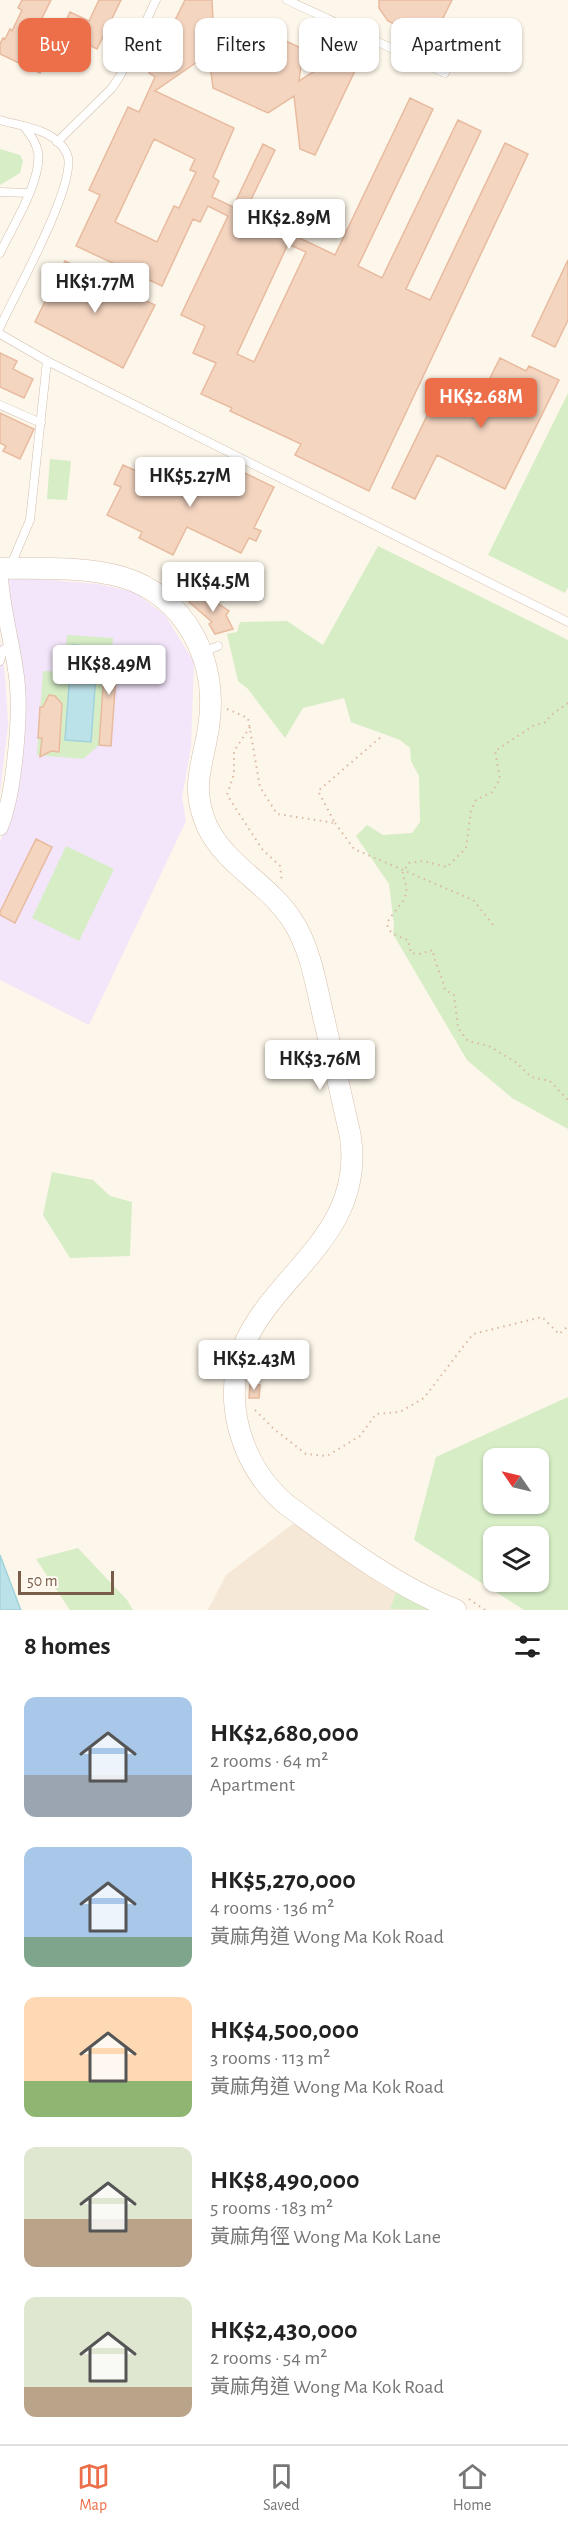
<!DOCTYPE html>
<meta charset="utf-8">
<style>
:root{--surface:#fff;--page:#f2f2f2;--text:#222;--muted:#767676;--line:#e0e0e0;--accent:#ec6f4a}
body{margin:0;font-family:"Alegreya Sans","Noto Sans TC",sans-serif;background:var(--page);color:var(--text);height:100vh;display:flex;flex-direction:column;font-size:22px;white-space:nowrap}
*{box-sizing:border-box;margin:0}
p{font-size:20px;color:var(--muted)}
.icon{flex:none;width:33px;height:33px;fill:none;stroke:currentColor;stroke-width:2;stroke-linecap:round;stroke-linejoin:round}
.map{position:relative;height:1610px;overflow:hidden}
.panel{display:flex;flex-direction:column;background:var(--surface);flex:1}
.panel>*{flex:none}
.top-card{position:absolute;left:18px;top:18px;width:532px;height:54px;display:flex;gap:12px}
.needle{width:39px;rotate:304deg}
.controls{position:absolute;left:483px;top:1448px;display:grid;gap:12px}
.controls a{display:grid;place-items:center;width:66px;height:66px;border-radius:12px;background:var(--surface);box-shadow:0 2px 4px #0004;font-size:30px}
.scale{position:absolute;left:18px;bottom:15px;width:96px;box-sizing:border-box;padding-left:6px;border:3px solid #7a5c4b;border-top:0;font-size:16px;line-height:21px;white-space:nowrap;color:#7a5c4b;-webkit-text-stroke:4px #fffaf1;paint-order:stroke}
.price{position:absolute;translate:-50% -51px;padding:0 14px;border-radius:6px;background:#fff;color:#222;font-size:20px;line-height:39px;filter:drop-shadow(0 2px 3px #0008)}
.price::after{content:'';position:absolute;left:50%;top:36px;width:18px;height:14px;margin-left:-9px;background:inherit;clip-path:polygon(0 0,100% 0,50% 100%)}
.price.active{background:var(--accent);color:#fff}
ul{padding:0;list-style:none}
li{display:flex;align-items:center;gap:18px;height:150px;padding:0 24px}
li span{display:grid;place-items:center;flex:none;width:168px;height:120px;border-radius:12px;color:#555}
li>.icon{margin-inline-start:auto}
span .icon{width:72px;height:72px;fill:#fffc;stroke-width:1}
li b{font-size:26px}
h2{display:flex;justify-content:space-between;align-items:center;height:72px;padding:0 24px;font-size:26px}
.pill{padding:0 21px;border-radius:12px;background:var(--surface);box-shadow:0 2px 4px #0004;font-size:21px;line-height:54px}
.pill.active{background:var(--accent);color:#fff}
.dock{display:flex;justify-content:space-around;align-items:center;height:84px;border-top:2px solid var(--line);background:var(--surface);font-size:16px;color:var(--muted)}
.dock a{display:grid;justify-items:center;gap:3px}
.dock .active{color:var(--accent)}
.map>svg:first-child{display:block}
.residential{fill:#f6e8d7}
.education{fill:#f3e6fa}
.green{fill:#d6edc6;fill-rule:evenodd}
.water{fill:#bce2e9;stroke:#a2d2db;stroke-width:1.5}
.building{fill:#f4d5c0;stroke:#e8bb9f;stroke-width:1.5;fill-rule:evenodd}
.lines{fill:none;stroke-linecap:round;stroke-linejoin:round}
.lane-casing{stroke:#d1beae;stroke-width:9}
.street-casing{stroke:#d1beae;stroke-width:16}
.secondary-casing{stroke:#d7c0ad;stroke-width:22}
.path{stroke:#dab8a2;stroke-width:2;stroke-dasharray:1.5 4.5;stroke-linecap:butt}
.lane{stroke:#fff;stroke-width:8}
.street{stroke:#fff;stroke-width:15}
.secondary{stroke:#fff;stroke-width:21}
</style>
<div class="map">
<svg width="568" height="1610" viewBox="0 0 568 1610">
<rect width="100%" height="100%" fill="#fdf6ea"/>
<path class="residential" d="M298 1520 432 1610H208L226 1575Z"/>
<path class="education" d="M1 576 99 584 134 592 165 615 194 662 191 747 182 798 186 821 89 1025 0 980V842L11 813 22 716Z
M0 639 5 676 8 724 0 793Z"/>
<path class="green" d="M0 149 20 155 23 161 20 173 0 185Z
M568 393V587L565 593 488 555Z
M50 459 71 461 67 500 47 499Z
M378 546 568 640V1129L512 1098 467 1060 393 934 394 925 389 884 356 836 367 825 383 835 412 833 420 822 419 776 411 761 410 748 400 740 351 722 344 698 303 708 285 738 248 689 238 681 227 634 237 632 240 622 287 621 323 645Z
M67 635 113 638 112 647H118L111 746 99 745 83 759 37 755 43 671 64 672Z
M66 846 114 869 79 941 32 918Z
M52 1172 93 1180 110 1196 132 1202 130 1256 70 1258 43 1215Z
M568 1397V1610H524L414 1540 436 1457ZM494 1458H538V1503H494ZM494 1536H538V1581H494Z
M78 1548 127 1600 133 1610H70L36 1559Z
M399 1585 441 1610 390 1609Z"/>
<path class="water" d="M72 645 98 647 91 742 65 740Z
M0 1555 20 1608 21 1610H0Z"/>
<path class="building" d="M22 0H51L37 28 57 38 40 73 0 54V44L3 38 5 39 10 29 12 31 22 10 18 8Z
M99 0H121L97 49 61 31 70 12 89 21Z
M185 0H212L214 41 241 20 303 49 299 81 345 52 360 60 315 155 300 149 294 96 268 113 213 88 210 65 200 60 155 91 234 128 213 177 219 181 212 197 233 207 263 144 275 150 245 212 335 255 410 98 433 109 358 266 382 278 458 120 481 131 406 289 430 300 505 143 528 154 369 491 295 455 301 444 230 411 232 408 201 394 216 363 193 353 205 326 181 315 228 216 208 206 200 222 193 219 162 286 76 246 100 195 89 190 128 107 139 112 155 77 149 73ZM154 139 195 159 190 170 196 172 179 208 174 206 157 242 115 222ZM288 244 306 252 254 362 237 354Z
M379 0H452L442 20 426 31 411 32 388 21 379 8Z
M568 260V320L555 347 532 336Z
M65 261 155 305 123 368 35 322Z
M0 353 17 361 13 369 33 379 24 398 0 387Z
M500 358 526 371 529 366 559 380 505 489 437 455 415 499 392 488 439 391 475 408Z
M0 413 34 429 20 459 3 451 6 446 0 443Z
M123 465 165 484 172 469 222 493 234 468 274 487 254 528 261 531 256 541 249 538 241 553 187 527 173 555 139 538 142 532 107 515 121 487 114 484Z
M196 593 206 599 208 597 229 611 226 615 233 629 215 634 209 624 212 622 189 602Z
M106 646 118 647 111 746 99 745Z
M49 695 55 696 62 704 59 752 51 751 40 757 42 738H38L40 707H43Z
M36 839 52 847 15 923 0 915V912Z
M250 1384 260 1385 259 1398H249Z"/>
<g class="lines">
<defs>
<path id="lane" d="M287 0 445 73
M0 120C23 127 56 129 67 154 79 181 14 296 0 327
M57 142 112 88 120 76 156 0
M0 192 28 193
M0 253C12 227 42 181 38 152 36 143 31 135 25 128
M0 334 47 361 568 622
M0 405 41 423
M10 567 30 520 47 361
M203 652 218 646
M0 661 3 650 10 646"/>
<path id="street" d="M0 572C2 610 13 644 17 681 21 715 14 797 0 828"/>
<path id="secondary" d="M0 568C40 569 84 566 122 577 186 596 218 661 209 724 204 763 189 785 207 826 225 865 269 884 292 920 311 949 316 985 324 1019 333 1057 341 1096 350 1134 372 1265 204 1292 239 1429 247 1459 263 1485 287 1505 340 1544 395 1586 456 1610"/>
</defs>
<use href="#lane" class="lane-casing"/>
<use href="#street" class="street-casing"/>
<use href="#secondary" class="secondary-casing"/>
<path class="path" d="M568 703 551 715 546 722 533 726 495 751 500 779 492 792 476 800 471 811 466 848 447 867 423 861 409 863 402 874C414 900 398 903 387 923 389 935 398 936 408 940L411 953 419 954 433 950C433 960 443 978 445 990L454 995 458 1028 468 1041 489 1046 517 1063 531 1077 550 1081 568 1100
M227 709 248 718 260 787 277 814 335 823 318 791 382 736
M250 727 234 751V774L227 795 262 849 280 866 282 883
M335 823 354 849 473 900 495 927
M255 1410 274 1429 306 1454 327 1456 360 1436 376 1414 400 1412 424 1398 473 1334 542 1317 559 1334 568 1326
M469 1599 485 1610"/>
<use href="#lane" class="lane"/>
<use href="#street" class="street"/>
<use href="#secondary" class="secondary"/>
</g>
</svg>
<div class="controls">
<a><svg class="needle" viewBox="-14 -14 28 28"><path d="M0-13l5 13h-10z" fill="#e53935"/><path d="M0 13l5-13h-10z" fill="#767676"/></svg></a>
<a><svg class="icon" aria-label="layers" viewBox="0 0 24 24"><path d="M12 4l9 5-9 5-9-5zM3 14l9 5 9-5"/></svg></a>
</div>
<div class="scale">50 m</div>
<b class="price" style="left:289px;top:250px">HK$2.89M</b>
<b class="price" style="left:95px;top:314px">HK$1.77M</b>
<b class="price active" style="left:481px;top:429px">HK$2.68M</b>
<b class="price" style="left:190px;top:508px">HK$5.27M</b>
<b class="price" style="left:213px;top:613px">HK$4.5M</b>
<b class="price" style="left:109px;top:696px">HK$8.49M</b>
<b class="price" style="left:320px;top:1091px">HK$3.76M</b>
<b class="price" style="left:254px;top:1391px">HK$2.43M</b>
<div class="top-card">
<a class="pill active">Buy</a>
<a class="pill">Rent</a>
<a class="pill">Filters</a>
<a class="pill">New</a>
<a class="pill">Apartment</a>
</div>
</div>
<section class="panel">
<h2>8 homes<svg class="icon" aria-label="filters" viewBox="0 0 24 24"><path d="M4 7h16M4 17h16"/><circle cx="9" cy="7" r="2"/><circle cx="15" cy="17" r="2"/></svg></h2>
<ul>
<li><span style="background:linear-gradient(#a9c7e8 65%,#9aa5b1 0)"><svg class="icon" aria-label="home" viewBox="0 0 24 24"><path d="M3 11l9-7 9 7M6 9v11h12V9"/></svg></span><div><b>HK$2,680,000</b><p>2 rooms · 64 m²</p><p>Apartment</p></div></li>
<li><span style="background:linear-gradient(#a9c7e8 75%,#7fa58c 0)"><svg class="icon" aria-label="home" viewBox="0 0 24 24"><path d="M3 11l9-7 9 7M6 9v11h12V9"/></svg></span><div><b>HK$5,270,000</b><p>4 rooms · 136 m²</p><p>黃麻角道 Wong Ma Kok Road</p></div></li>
<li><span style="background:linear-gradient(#ffd9b3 70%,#8fb573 0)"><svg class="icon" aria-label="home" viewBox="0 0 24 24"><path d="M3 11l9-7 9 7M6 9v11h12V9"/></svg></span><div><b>HK$4,500,000</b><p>3 rooms · 113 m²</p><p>黃麻角道 Wong Ma Kok Road</p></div></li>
<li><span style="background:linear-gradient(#dfe7d0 60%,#b9a48a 0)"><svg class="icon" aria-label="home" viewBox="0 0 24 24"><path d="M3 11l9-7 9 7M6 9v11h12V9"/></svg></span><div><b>HK$8,490,000</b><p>5 rooms · 183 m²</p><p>黃麻角徑 Wong Ma Kok Lane</p></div></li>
<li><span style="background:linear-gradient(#dfe7d0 75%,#b9a48a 0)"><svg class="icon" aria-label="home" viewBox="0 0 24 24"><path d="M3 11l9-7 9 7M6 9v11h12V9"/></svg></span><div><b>HK$2,430,000</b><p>2 rooms · 54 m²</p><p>黃麻角道 Wong Ma Kok Road</p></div></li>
</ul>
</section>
<nav class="dock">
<a class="active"><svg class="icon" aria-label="map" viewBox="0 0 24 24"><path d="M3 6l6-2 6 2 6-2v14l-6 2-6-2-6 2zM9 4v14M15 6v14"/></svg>Map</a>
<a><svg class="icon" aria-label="saved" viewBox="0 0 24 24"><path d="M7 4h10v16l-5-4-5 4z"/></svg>Saved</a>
<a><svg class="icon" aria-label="home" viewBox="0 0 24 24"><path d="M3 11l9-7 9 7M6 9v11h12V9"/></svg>Home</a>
</nav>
